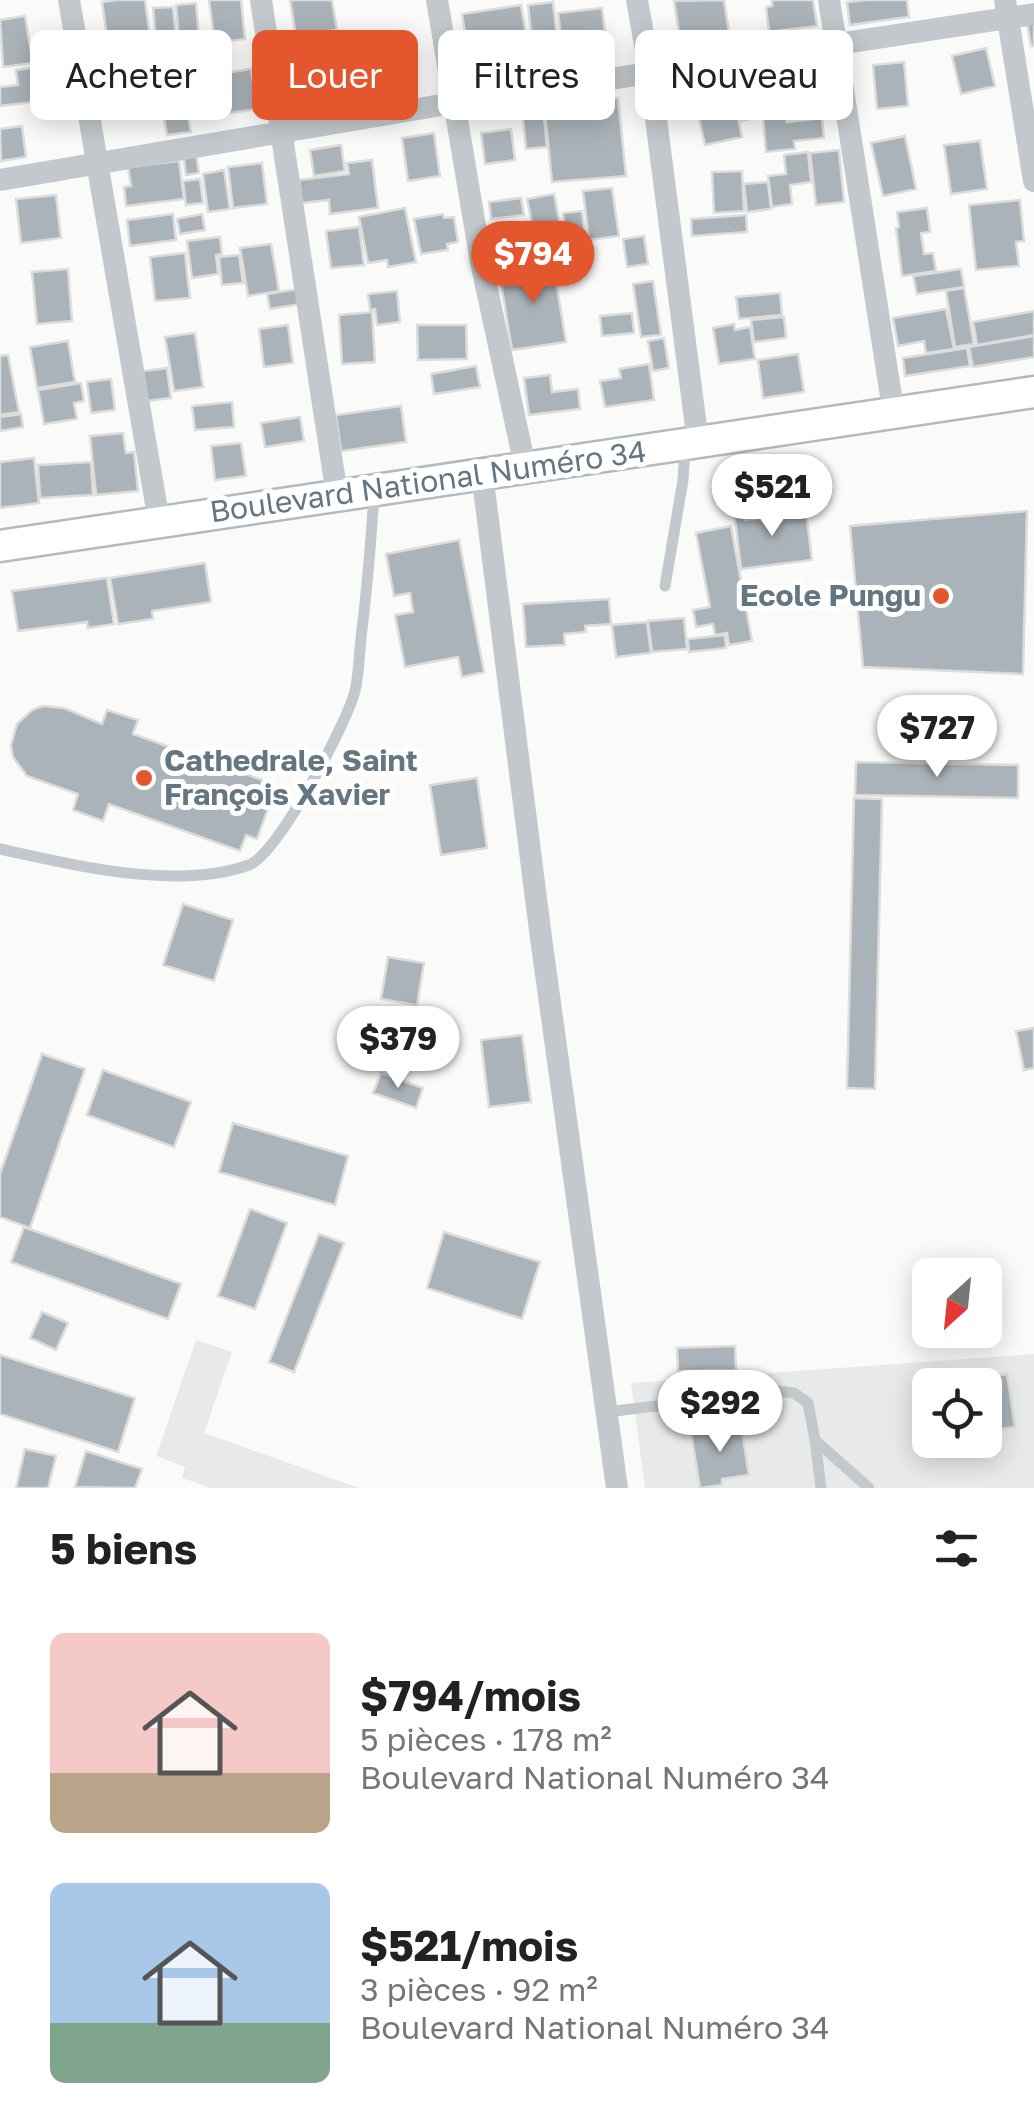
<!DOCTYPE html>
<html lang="fr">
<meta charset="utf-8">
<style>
:root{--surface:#fff;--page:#f2f2f2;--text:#222;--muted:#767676;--accent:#e4572e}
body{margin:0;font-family:"Golos Text",sans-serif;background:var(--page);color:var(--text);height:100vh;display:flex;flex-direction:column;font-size:38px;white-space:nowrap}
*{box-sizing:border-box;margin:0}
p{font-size:32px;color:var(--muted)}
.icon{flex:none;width:55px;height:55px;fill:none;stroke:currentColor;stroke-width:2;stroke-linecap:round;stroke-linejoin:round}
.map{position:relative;height:1488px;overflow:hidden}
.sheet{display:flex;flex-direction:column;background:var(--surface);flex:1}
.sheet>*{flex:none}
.guide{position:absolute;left:30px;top:30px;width:975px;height:90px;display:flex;gap:20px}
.needle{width:65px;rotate:207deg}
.buttons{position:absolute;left:912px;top:1258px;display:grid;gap:20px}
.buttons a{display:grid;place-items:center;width:90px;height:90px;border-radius:15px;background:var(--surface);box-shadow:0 5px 25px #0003;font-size:50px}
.price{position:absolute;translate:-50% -85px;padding:0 22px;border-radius:35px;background:#fff;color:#222;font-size:32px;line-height:65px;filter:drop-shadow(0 2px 5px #0008)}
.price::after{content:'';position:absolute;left:50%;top:60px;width:30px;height:22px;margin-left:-15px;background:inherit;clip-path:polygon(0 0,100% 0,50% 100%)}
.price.current{background:var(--accent);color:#fff}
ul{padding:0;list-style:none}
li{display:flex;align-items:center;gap:30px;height:250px;padding:0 50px}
li span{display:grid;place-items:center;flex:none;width:280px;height:200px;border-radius:15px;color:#555}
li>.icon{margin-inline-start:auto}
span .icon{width:120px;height:120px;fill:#fffc;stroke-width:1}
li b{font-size:42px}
h2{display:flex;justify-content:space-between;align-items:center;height:120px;padding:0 50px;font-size:42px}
.chip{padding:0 35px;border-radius:15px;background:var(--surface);box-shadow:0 5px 25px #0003;font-size:35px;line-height:90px}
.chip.current{background:var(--accent);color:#fff}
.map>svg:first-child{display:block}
.built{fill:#e8e9e9;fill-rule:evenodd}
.building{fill:#aab3b9;stroke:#dcdcda;stroke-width:2.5}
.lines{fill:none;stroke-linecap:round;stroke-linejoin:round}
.secondary-casing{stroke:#b3babf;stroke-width:35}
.service{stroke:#c3c8cc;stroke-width:11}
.minor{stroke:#c3c8cc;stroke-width:22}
.secondary{stroke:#fff;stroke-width:30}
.poi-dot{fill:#e4572e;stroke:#fff;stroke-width:4}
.labels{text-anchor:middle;stroke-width:10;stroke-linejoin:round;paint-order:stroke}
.street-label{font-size:30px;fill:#657683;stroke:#fff}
.poi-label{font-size:30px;font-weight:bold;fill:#657683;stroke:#fff;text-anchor:end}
</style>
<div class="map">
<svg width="1034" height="1488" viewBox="0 0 1034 1488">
<rect width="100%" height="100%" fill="#fafaf8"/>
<path class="built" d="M196 1340 232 1352 204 1433 359 1488H211L182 1478 185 1467 156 1456Z
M1034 1354V1488H645L631 1383ZM930 1385H985V1440H930Z"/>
<path class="building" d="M116 0H145L152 52 110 58 102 2Z
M209 0H241L245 39 215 43Z
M290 0H332L337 30 296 36Z
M724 0 730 39 681 46 674 1Z
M772 0H813L817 26 769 32 766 7 772 6Z
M866 0H907L909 17 850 25 847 2Z
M553 2 557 37 532 39 528 5Z
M196 3 199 36 179 39 176 5Z
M521 5 527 41 468 50 462 14Z
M173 7 176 38 156 40 153 8Z
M602 8 609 63 565 69 558 13Z
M25 16 33 63 3 67 0 20Z
M1034 21V46H1031L1027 23Z
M358 32 365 68 294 80 289 44Z
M178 39 180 51 156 53 155 41Z
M526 46 532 82 509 85 504 49Z
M986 48 995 86 961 94 952 56Z
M502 50 508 86 462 93 456 57Z
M904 62 908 106 877 109 873 65Z
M175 65 179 84 158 88 154 69Z
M38 67 39 82 57 80 59 99 0 106V87L18 85 16 70Z
M251 69 257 109 223 114 218 74Z
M806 71 810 109 781 112 777 75Z
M212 75 218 113 193 117 186 79Z
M360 75 365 106 330 116 329 108 317 110 312 83Z
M755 76 764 116 741 121 732 81Z
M720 77 723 92 732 90 742 137 705 145 691 83Z
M302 85 308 122 286 125 281 88Z
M179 86 182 107 162 111 158 90Z
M618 98 626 176 552 182 544 104Z
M187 109 191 132 167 135 163 113Z
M786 115 787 122 822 118 824 138 794 141 795 149 766 152 763 117Z
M544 117 547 147 526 149 523 118Z
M22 126 26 157 1 161 0 129Z
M511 129 515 160 485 164 481 133Z
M434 133 440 176 408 181 402 138Z
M905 136 916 189 883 196 871 143Z
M980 141 987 189 951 194 944 145Z
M341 145 345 171 314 176 310 150Z
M839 150 844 202 816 205 810 153Z
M196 152 199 173 186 175 183 154Z
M808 152 811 182 790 185 792 204 772 207 768 176 786 174 784 155Z
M372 160 378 208 330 214 329 200 302 203 299 180 349 174 347 163Z
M179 161 184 199 126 206 124 187 131 186 128 167Z
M262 163 267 204 233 208 228 167Z
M224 170 230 209 208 212 203 174Z
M742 171 744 211 714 213 712 172Z
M200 179 203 203 186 205 183 181Z
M768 182 771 209 747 212 744 184Z
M612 188 619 236 589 240 583 191Z
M554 194 561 229 534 234 527 199Z
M56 195 61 238 21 243 16 199Z
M521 198 524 215 491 219 489 202Z
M1020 200 1024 241 1016 242 1019 266 976 270 969 205Z
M405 208 416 262 388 267 387 260 368 263 359 217Z
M927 208 930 232 921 233 924 254 933 253 936 271 902 276 896 228 899 227 897 212Z
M582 211 587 252 568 254 563 213Z
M173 214 176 240 130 246 127 220Z
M202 214 205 230 180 234 177 219Z
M443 214 444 218 454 217 458 242 447 244 448 250 421 254 414 219Z
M746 215 747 232 692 236 691 219Z
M359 227 364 265 331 268 326 231Z
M644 236 648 264 627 267 623 239Z
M220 237 222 254 216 255 218 274 192 278 187 241Z
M271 244 279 291 248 296 240 248Z
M185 253 190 298 155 301 150 257Z
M239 255 243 283 222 285 219 257Z
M553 263 566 342 512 350 499 271Z
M68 269 72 321 37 324 32 272Z
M961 269 964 287 917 294 913 276Z
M653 281 661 335 641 337 633 284Z
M964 288 974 344 955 347 946 291Z
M298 289 301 304 270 309 267 294Z
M397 291 400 322 377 325 375 309 370 310 368 294Z
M780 293 782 315 739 319 736 297Z
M946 309 954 349 926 353 924 341 898 346 893 318Z
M1034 311V335L977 345 973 322Z
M372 312 375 362 342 364 339 315Z
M632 313 634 333 602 336 600 316Z
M784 317 786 338 754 342 751 320Z
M734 324 735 330 750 327 755 359 719 364 713 328Z
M288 325 293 363 264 367 259 329Z
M417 325H466L467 359 418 360Z
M195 333 203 387 174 391 165 337Z
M1034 336V357L973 367 969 347Z
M664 338 669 368 653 371 648 341Z
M68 341 75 382 37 388 30 347Z
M967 348 970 366 905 376 903 358Z
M798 354 804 392 763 398 758 360Z
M8 355 19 412 0 415V356Z
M649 364 654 400 605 407 600 381 621 378 619 369Z
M476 366 480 387 434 394 431 374Z
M167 368 171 398 147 401 143 371Z
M550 375 552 392 578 389 580 409 529 415 524 378Z
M111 379 115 410 91 413 87 382Z
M81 383 84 401 74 403 77 419 44 424 38 390Z
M232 402 234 427 195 430 192 406Z
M401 406 406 442 341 451 336 415Z
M21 414 23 427 0 431V417Z
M300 417 304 441 265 447 261 423Z
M123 433 126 453 134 452 138 491 96 495 90 436Z
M241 443 246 476 215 480 211 446Z
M34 458 39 503 0 508V462Z
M91 462 93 495 40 498 38 465Z
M742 502 745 520 806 512 812 560 741 569 733 503Z
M1027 511 1023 674 863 667 850 526Z
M731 526 752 641 729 645 727 633 715 635 713 624 696 627 693 610 710 607 696 533Z
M459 540 484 672 462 677 458 657 405 667 395 615 413 612 410 593 394 596 386 554Z
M205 563 211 602 152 611 153 619 118 624 110 578Z
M107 578 114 624 88 628 87 622 18 631 12 591Z
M609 599 611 624 585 626 586 632 564 634 565 645 526 647 523 604Z
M684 618 687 649 652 652 648 621Z
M647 622 651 653 616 657 612 625Z
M725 635 726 648 689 652 688 639Z
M43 706 64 708 102 724 107 710 138 720 133 734 265 781 260 794 272 798 257 839 246 835 240 851 109 804 103 821 73 810 78 794 27 776 13 757 11 745 17 724 32 710Z
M856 762 1018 765V798L855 795Z
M477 778 487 848 441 855 430 785Z
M854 798 882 799 875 1089 847 1088Z
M183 904 233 920 214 981 163 965Z
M388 957 424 963 417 1005 381 999Z
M391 1028 411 1031 405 1068 386 1065Z
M1034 1028V1068L1024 1070 1016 1031Z
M522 1035 531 1102 489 1107 481 1040Z
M42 1054 85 1069 30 1228 0 1217V1174Z
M103 1070 191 1102 174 1147 87 1115Z
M381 1073 423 1088 416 1108 373 1093Z
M233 1123 348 1156 335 1205 219 1172Z
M250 1209 287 1223 255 1309 218 1296Z
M24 1227 181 1284 168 1319 11 1262Z
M444 1232 540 1262 522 1319 427 1288Z
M319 1234 344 1243 294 1372 269 1362Z
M42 1312 68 1323 56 1350 30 1338Z
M735 1346 736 1370 678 1371 677 1348Z
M0 1355 135 1398 118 1452 0 1414Z
M1007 1374 1015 1427 985 1431V1385H966L965 1380Z
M741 1425 749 1475 722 1479V1485L700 1488 691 1433Z
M25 1449 56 1456 48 1488H16Z
M86 1451 142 1469 135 1488 75 1487Z"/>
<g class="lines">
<defs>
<path id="secondary" d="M0 546 1034 392"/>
</defs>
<use href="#secondary" class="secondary-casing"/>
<path class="service" d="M665 586 683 480 685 447
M0 849C74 865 176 891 249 865 278 854 347 723 355 691 359 674 359 656 361 638 367 590 371 542 374 494
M607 1412 778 1391 794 1393 808 1403 815 1440 869 1488
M815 1440 821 1488"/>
<path class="minor" d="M69 0 159 521
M261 0 337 495
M437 0 481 262 525 466
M637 0 650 73 698 442
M829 0 894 415
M1005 0 1034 181
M0 180 453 103 1034 14
M482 473 541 938 617 1488"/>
<use href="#secondary" class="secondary"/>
</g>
<g class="poi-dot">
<circle cx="941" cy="596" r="10"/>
<circle cx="144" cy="778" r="10"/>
</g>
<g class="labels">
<g class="street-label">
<text transform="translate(428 482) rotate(-8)" y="10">Boulevard National Numéro 34</text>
</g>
<g class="poi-label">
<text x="921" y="606">Ecole Pungu</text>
<text x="164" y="771" text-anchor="start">Cathedrale, Saint<tspan x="164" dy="34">François Xavier</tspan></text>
</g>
</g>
</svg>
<div class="buttons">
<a><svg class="needle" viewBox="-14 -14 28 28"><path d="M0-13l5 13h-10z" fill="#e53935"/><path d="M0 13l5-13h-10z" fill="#767676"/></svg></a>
<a><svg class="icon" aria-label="locate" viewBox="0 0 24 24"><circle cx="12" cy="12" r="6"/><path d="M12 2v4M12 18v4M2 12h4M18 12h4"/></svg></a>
</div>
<b class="price current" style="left:533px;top:306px">$794</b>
<b class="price" style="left:772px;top:539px">$521</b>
<b class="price" style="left:937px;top:780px">$727</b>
<b class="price" style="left:398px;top:1091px">$379</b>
<b class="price" style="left:720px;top:1455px">$292</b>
<div class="guide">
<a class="chip">Acheter</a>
<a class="chip current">Louer</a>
<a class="chip">Filtres</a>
<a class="chip">Nouveau</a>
</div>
</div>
<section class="sheet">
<h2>5 biens<svg class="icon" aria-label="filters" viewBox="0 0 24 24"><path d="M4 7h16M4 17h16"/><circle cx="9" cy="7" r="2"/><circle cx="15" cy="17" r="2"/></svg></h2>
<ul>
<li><span style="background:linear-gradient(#f6c9c9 70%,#b9a48a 0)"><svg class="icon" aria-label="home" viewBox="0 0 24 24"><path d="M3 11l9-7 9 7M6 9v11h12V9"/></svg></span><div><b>$794/mois</b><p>5 pièces · 178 m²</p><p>Boulevard National Numéro 34</p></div></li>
<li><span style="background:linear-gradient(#a9c7e8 70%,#7fa58c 0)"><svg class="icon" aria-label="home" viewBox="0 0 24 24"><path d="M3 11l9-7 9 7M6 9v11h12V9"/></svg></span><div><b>$521/mois</b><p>3 pièces · 92 m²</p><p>Boulevard National Numéro 34</p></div></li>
</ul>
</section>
